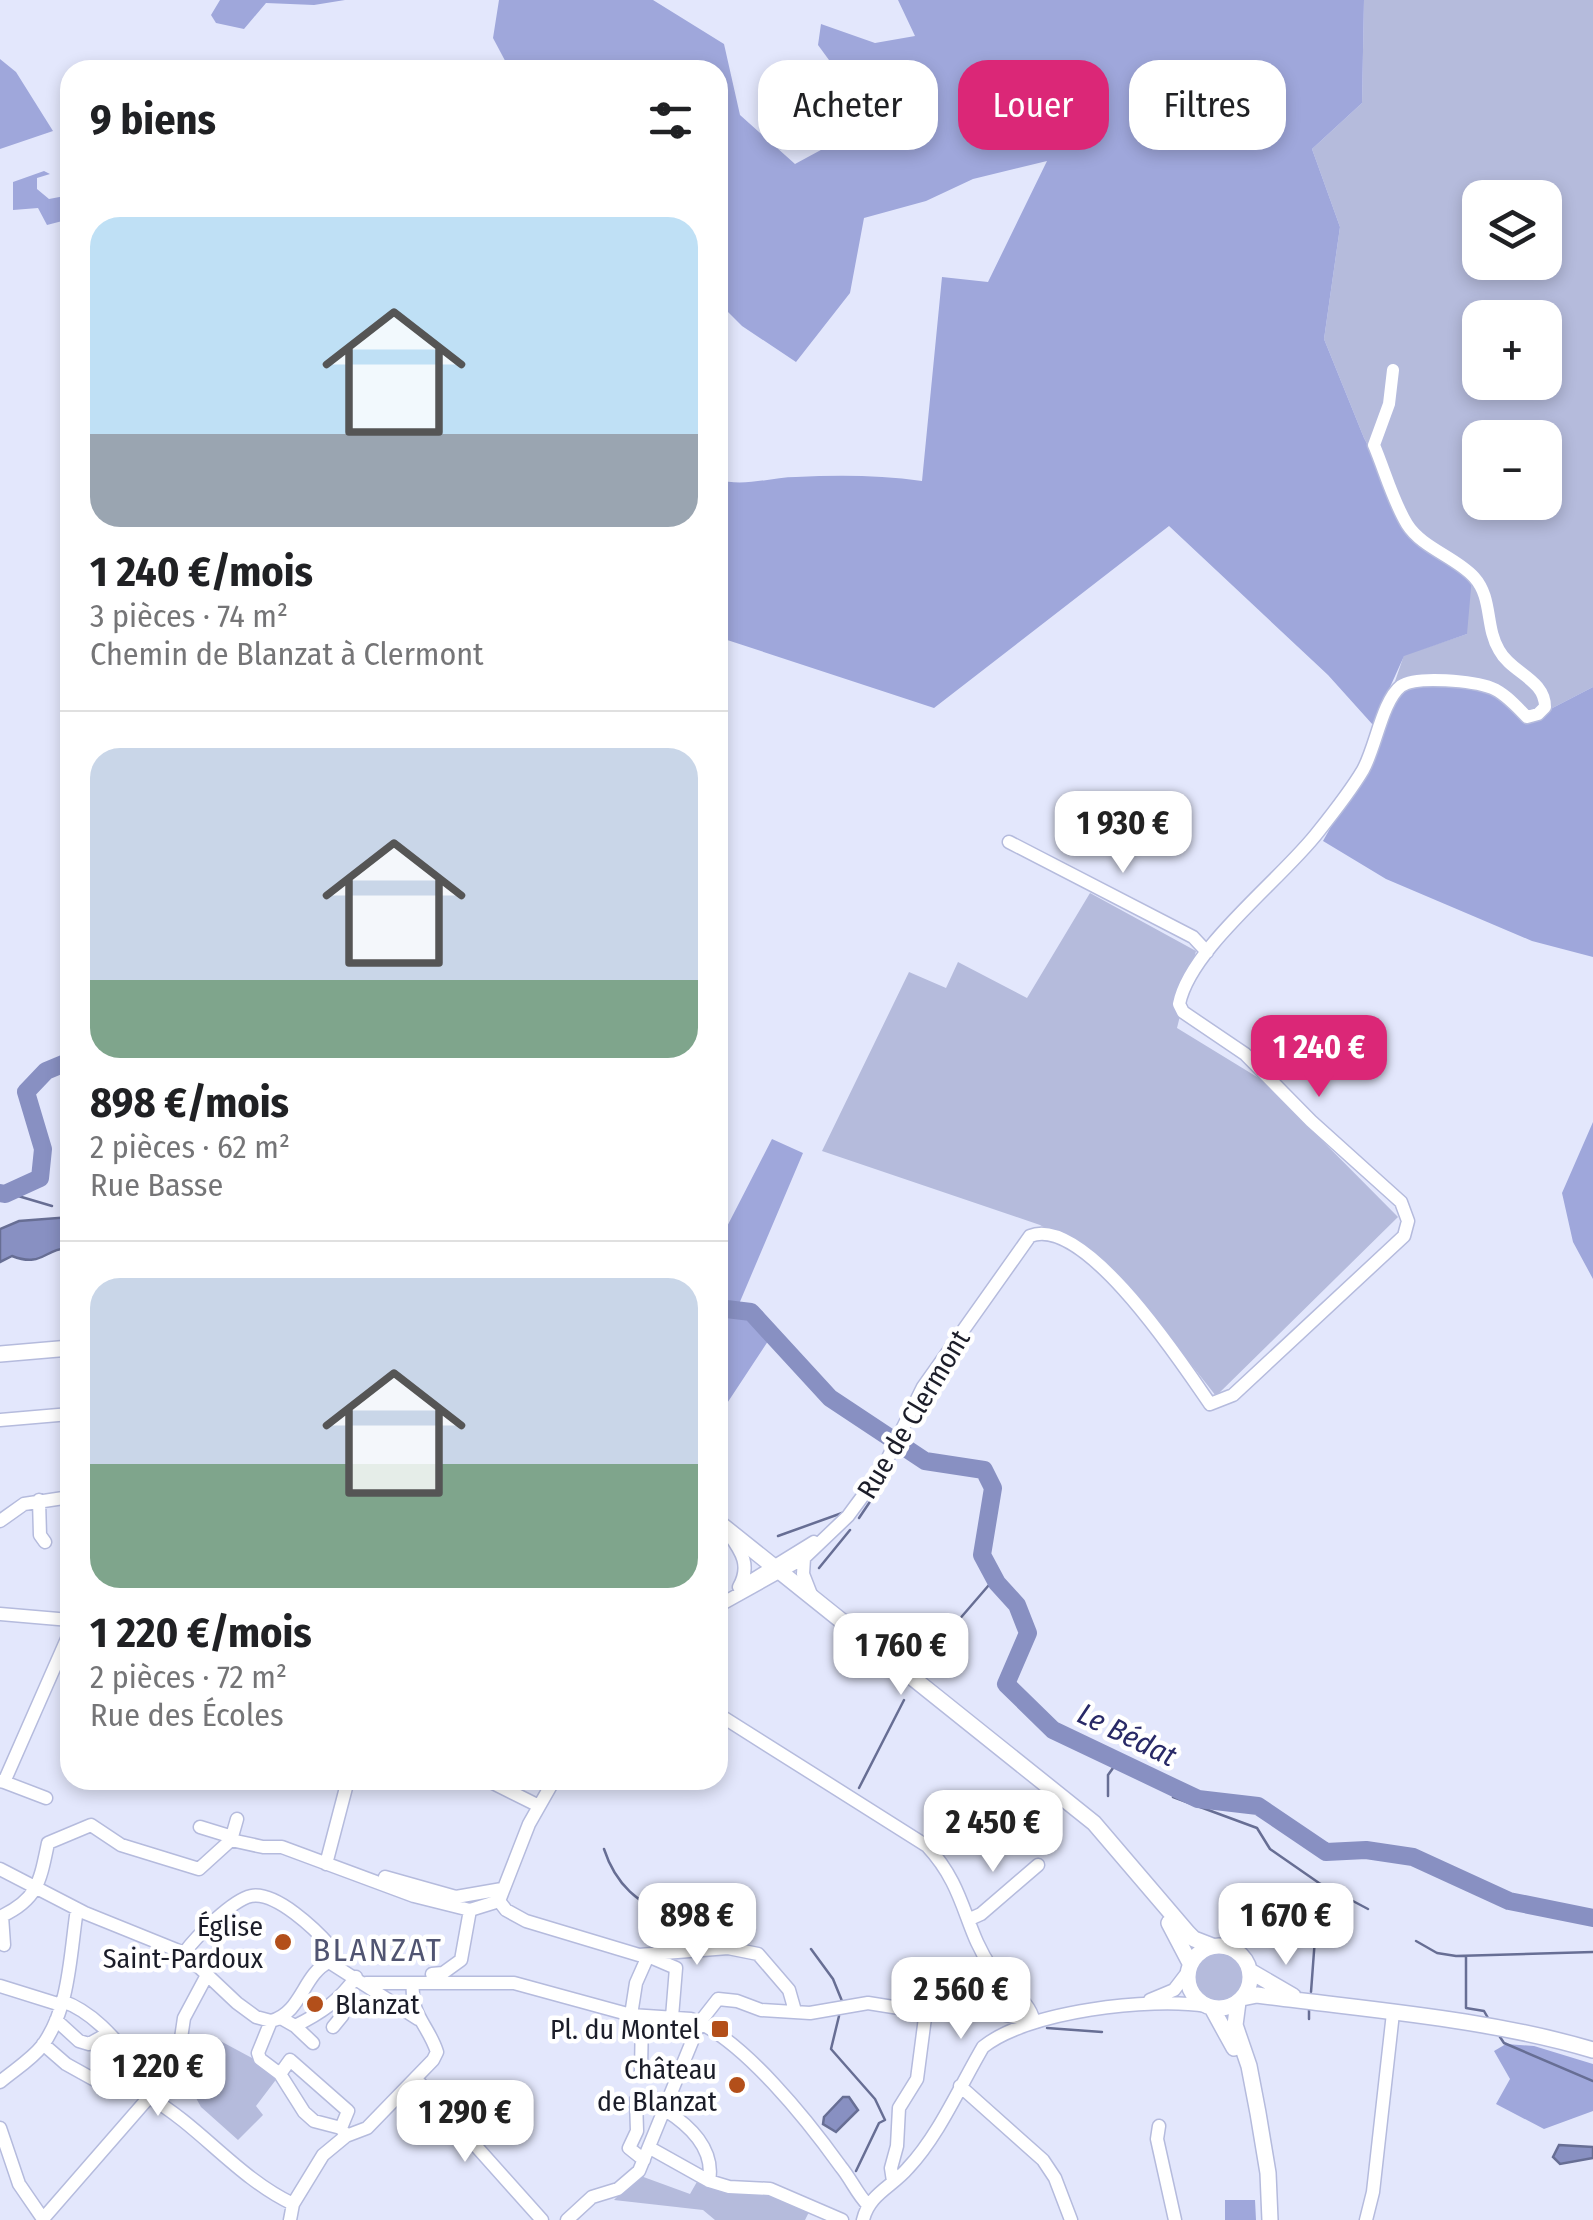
<!DOCTYPE html>
<html lang="fr">
<meta charset="utf-8">
<style>
:root{--surface:#fff;--page:#f2f2f2;--text:#202124;--muted:#757577;--line:#e0e0e0;--accent:#db2777}
body{margin:0;font-family:"Fira Sans Condensed",sans-serif;background:var(--page);color:var(--text);height:100vh;display:flex;flex-direction:column;font-size:38px;white-space:nowrap}
*{box-sizing:border-box;margin:0}
p{font-size:32px;color:var(--muted)}
.icon{flex:none;width:55px;height:55px;fill:none;stroke:currentColor;stroke-width:2;stroke-linecap:round;stroke-linejoin:round}
.map{position:relative;flex:1;overflow:hidden}
.side{position:absolute;left:60px;top:60px;width:668px;height:1730px;display:flex;flex-direction:column;background:var(--surface);border-radius:30px;box-shadow:0 5px 15px #0003}
.side>*{flex:none}
.guide{position:absolute;left:758px;top:60px;width:685px;height:90px;display:flex;gap:20px}
.tools{position:absolute;left:1462px;top:180px;display:grid;gap:20px}
.tools a{display:grid;place-items:center;width:100px;height:100px;border-radius:20px;background:var(--surface);box-shadow:0 5px 15px #0003;font-size:50px}
.price{position:absolute;translate:-50% -85px;padding:0 22px;border-radius:20px;background:#fff;color:#222;font-size:32px;line-height:65px;filter:drop-shadow(0 2px 5px #0008)}
.price::after{content:'';position:absolute;left:50%;top:60px;width:30px;height:22px;margin-left:-15px;background:inherit;clip-path:polygon(0 0,100% 0,50% 100%)}
.price.on{background:var(--accent);color:#fff}
ul{padding:0;list-style:none}
li{display:grid;align-content:center;gap:20px;height:530px;padding:0 30px}
li+li{border-top:2px solid var(--line)}
li span{display:grid;place-items:center;height:310px;border-radius:30px;color:#555}
li>.icon{margin-inline-start:auto}
span .icon{width:180px;height:180px;fill:#fffc;stroke-width:1}
li b{font-size:42px}
h2{display:flex;justify-content:space-between;align-items:center;height:120px;padding:0 30px;font-size:42px}
.pill{padding:0 35px;border-radius:30px;background:var(--surface);box-shadow:0 5px 15px #0003;font-size:35px;line-height:90px}
.pill.on{background:var(--accent);color:#fff}
.map>svg:first-child{display:block}
.green{fill:#b5bbdc;fill-rule:evenodd}
.forest{fill:#9fa7db}
.water{fill:#8890c2;stroke:#676e94;stroke-width:2.5}
.lines{fill:none;stroke-linecap:round;stroke-linejoin:round}
.stream{stroke:#676e94;stroke-width:2.5}
.river{stroke:#8890c2;stroke-width:18}
.minor-casing{stroke:#b5bbdd;stroke-width:15}
.major-casing{stroke:#b5bbdd;stroke-width:18}
.minor{stroke:#fff;stroke-width:12}
.major{stroke:#fff;stroke-width:15}
.poi-dot{fill:#b34f1a;stroke:#fff;stroke-width:4}
.labels{text-anchor:middle;stroke-width:9;stroke-linejoin:round;paint-order:stroke}
.street-label{font-size:28px;fill:#1b1d29;stroke:#fff}
.poi-label{font-size:28px;fill:#1b1d29;stroke:#fff;text-anchor:end}
.water-label{font-size:30px;font-style:italic;fill:#282967;stroke:#fff}
.quarter-label{font-size:32px;letter-spacing:2.5px;fill:#505471;stroke:#fff}
</style>
<div class="map">
<svg width="1593" height="2220" viewBox="0 0 1593 2220">
<rect width="100%" height="100%" fill="#e3e7fc"/>
<path class="green" d="M1364 0H1593V687L1537 716 1389 699 1404 655 1467 634 1364 438 1324 339 1340 227 1312 149 1362 103ZM1480 198H1545V262H1480ZM1480 318H1545V382H1480ZM1480 438H1545V502H1480Z
M1090 893 1196 951 1177 1028 1262 1080 1398 1217 1216 1396 1149 1311 1084 1249 1040 1225 822 1151 909 972 946 988 958 962 1027 998Z
M1194 1978a24 24 0 1 1 48 0a24 24 0 1 1-48 0Z
M211 2036 252 2058 278 2077 256 2106 263 2115 238 2140 201 2107 196 2098 201 2093 185 2079Z
M638 2175 690 2194 698 2180 769 2191 811 2208 805 2220H715L703 2210 614 2200Z"/>
<path class="forest" d="M220 0H345L314 5 266 3 244 29 216 23 211 15Z
M499 0H653L724 44 740 115 795 164 867 125 848 86 818 45 821 24 875 43 915 36 898 0H1364L1362 103 1312 149 1340 227 1324 339 1364 438 1410 526 1472 577 1467 634 1404 656 1373 725 1328 675 1169 526 934 708 718 637V479C741 488 771 477 796 477 838 475 880 475 922 481L942 277 988 282 1047 161 973 179 926 201 864 218 850 293 796 362 742 326 718 302V70H510L493 38Z
M0 59 16 72 53 131 0 149Z
M44 171 50 174 37 178V189L49 199 70 195V219L47 225 38 208 13 210V182Z
M1417 675 1495 688 1537 716 1593 687V957L1532 941 1386 879 1323 841 1365 766 1401 682Z
M1593 1122V1279L1573 1242 1562 1193Z
M772 1139 803 1153 739 1304 763 1312 774 1332 718 1417V1244Z
M1506 2044 1534 2046 1593 2064V2111L1544 2129 1496 2104 1510 2079 1494 2051Z
M1225 2200H1255L1256 2220H1225Z"/>
<path class="water" d="M70 1217V1248C44 1248 43 1268 12 1256L0 1262V1229L19 1221Z
M843 2097H849L858 2110 836 2132 823 2124 824 2117Z
M1559 2145 1593 2147V2158L1560 2164 1553 2157Z"/>
<g class="lines">
<path class="stream" d="M8 1193 52 1206
M898 1448 902 1450 898 1457
M859 1518 890 1472
M778 1536 842 1513
M819 1568 850 1530
M932 1651 995 1578
M859 1788 904 1700
M1108 1796V1775L1118 1761
M1173 1797 1257 1828 1270 1849 1319 1883 1368 1909
M604 1849C615 1883 639 1907 673 1914 686 1917 693 1915 704 1923
M1416 1941 1437 1953 1456 1956 1593 1952
M811 1949 833 1979 842 2001
M1466 1957V2008L1484 2011 1488 2018
M1311 1992 1319 1884
M839 2016 831 2049 875 2099 885 2120 879 2123 856 2171
M1309 2019V2010
M1047 2028 1102 2032
M1500 2037 1504 2043 1593 2081"/>
<path class="river" d="M0 1193 5 1194 40 1178 43 1149 26 1092 46 1071 70 1061
M718 1308 751 1312 830 1398 925 1461 984 1470 993 1488 982 1555 997 1583 1017 1605 1028 1633 1006 1684 1053 1730 1198 1799 1258 1806 1326 1852 1366 1850 1413 1857 1509 1901 1593 1918"/>
<defs>
<path id="minor" d="M1009 842 1193 937 1207 952
M0 1420 70 1414
M39 1500 40 1535 45 1542
M0 1521 24 1504 70 1497
M729 1534C742 1552 751 1566 739 1587
M804 1558 803 1574 812 1597
M746 1584 814 1542
M718 1606 804 1558 848 1516 882 1470 923 1387 1030 1236C1085 1214 1183 1365 1210 1404L1233 1395 1404 1236 1408 1221 1401 1202 1311 1121 1245 1054 1183 1012 1179 1004C1190 948 1282 879 1318 832 1334 812 1350 792 1363 770 1376 747 1382 701 1401 686 1417 675 1474 681 1492 688 1505 693 1517 707 1527 717L1538 714 1545 707C1545 679 1511 673 1499 650 1485 627 1493 598 1474 577 1456 557 1422 548 1407 524 1393 501 1385 471 1374 445L1389 404 1393 370
M0 1614 70 1620
M487 1780 539 1806
M0 1781 4 1782 70 1632
M4 1782 46 1798
M200 1827 226 1835 231 1840 237 1819
M326 1864 348 1780
M0 1869 85 1913 184 1953 237 2003 256 2017 271 2021C302 2013 303 1974 329 1962
M385 1877 456 1897 502 1889
M499 1901 506 1910 526 1921 639 1955 728 1948 758 1954 789 1990 795 2011
M970 1919 981 1914 1038 1865
M4 1945 2 1916C38 1899 40 1881 48 1843L91 1825 121 1845 199 1869 231 1840 263 1847H282L414 1896 470 1910
M184 1953C196 1937 232 1900 251 1896 276 1891 316 1930 331 1947L329 1962
M329 1962 418 2019
M432 1974 443 1973 461 1960 470 1910 499 1901 529 1824 554 1780
M366 1983H514L631 2015 691 2019C743 2039 808 2121 841 2167 851 2179 857 2194 868 2205
M0 1986 61 2005
M1150 2000 1174 1990 1187 1973
M62 2001C103 2015 128 2058 157 2088
M631 2015 636 1983 648 1956 676 1968 672 2017
M281 2018 295 2026C321 2013 339 2001 356 1977
M56 2020 79 2041 89 2044 107 2034
M271 2021 258 2053 260 2059 280 2074 304 2112 314 2121 341 2128 346 2136
M295 2026 313 2043
M333 2027 342 2016 337 2001
M43 2044 66 2064 102 2084 107 2083 130 2055
M641 2071 642 2017
M280 2074 290 2060 348 2111 341 2128
M417 2080 542 2220
M0 2082C14 2070 31 2060 42 2046 70 2008 70 1954 77 1909
M960 2086 1043 2160 1055 2178 1071 2220
M149 2097C201 2127 238 2178 293 2204
M665 2110C689 2125 715 2149 709 2181
M1159 2126 1157 2139 1175 2220
M0 2128 19 2184 43 2219
M650 2148 709 2181 729 2187 770 2189 842 2220
M644 2160 629 2148 637 2131 636 2100 669 2099
M893 2181 891 2168 897 2146 899 2108 917 2079 926 2010
M42 2220 177 2065 184 2018 207 1975
M290 2220 293 2204 323 2155 346 2136 367 2128 433 2060 437 2052C428 2024 410 2016 413 1983
M567 2220 592 2197 618 2189 639 2171 700 2022 718 1999 737 2001 761 2010 810 2013 868 2003 918 2011 957 2003 1034 2022C1029 1998 1005 1989 992 1969 963 1927 967 1889 927 1846L718 1714
M863 2220C869 2194 892 2187 908 2168 939 2135 960 2086 983 2047 1028 2011 1150 1997 1207 2006
M1366 2220 1373 2192 1393 2013"/>
<path id="major" d="M0 1354 70 1348
M718 1522 1094 1823 1188 1933 1194 1939 1212 1946
M1169 1923 1190 1963
M1188 1977a31 31 0 1 1 62 0a31 31 0 1 1-62 0Z
M1250 1971 1293 1996
M1242 1998 1257 1995C1368 2010 1485 2018 1593 2050
M1238 2002 1235 2025 1249 2066 1258 2113 1268 2173 1270 2220
M1212 2008 1234 2048"/>
</defs>
<use href="#minor" class="minor-casing"/>
<use href="#major" class="major-casing"/>
<use href="#minor" class="minor"/>
<use href="#major" class="major"/>
</g>
<g class="poi-dot">
<circle cx="283" cy="1942" r="10"/>
<circle cx="315" cy="2004" r="10"/>
<rect x="710" y="2019" width="20" height="20" rx="5"/>
<circle cx="737" cy="2085" r="10"/>
</g>
<g class="labels">
<g class="street-label">
<text transform="translate(913 1414) rotate(-59)" y="10">Rue de Clermont</text>
</g>
<g class="poi-label">
<text x="263" y="1936">Église<tspan x="263" dy="32">Saint-Pardoux</tspan></text>
<text x="335" y="2014" text-anchor="start">Blanzat</text>
<text x="700" y="2039">Pl. du Montel</text>
<text x="717" y="2079">Château<tspan x="717" dy="32">de Blanzat</tspan></text>
</g>
<g class="water-label">
<text transform="translate(1127 1735) rotate(26)" y="10">Le Bédat</text>
</g>
<g class="quarter-label">
<text x="378" y="1961">BLANZAT</text>
</g>
</g>
</svg>
<div class="tools">
<a><svg class="icon" aria-label="layers" viewBox="0 0 24 24"><path d="M12 4l9 5-9 5-9-5zM3 14l9 5 9-5"/></svg></a>
<a>+</a>
<a>−</a>
</div>
<b class="price" style="left:1123px;top:876px">1 930 €</b>
<b class="price on" style="left:1319px;top:1100px">1 240 €</b>
<b class="price" style="left:901px;top:1698px">1 760 €</b>
<b class="price" style="left:993px;top:1875px">2 450 €</b>
<b class="price" style="left:697px;top:1968px">898 €</b>
<b class="price" style="left:1286px;top:1968px">1 670 €</b>
<b class="price" style="left:961px;top:2042px">2 560 €</b>
<b class="price" style="left:158px;top:2119px">1 220 €</b>
<b class="price" style="left:465px;top:2165px">1 290 €</b>
<div class="guide">
<a class="pill">Acheter</a>
<a class="pill on">Louer</a>
<a class="pill">Filtres</a>
</div>
<section class="side">
<h2>9 biens<svg class="icon" aria-label="filters" viewBox="0 0 24 24"><path d="M4 7h16M4 17h16"/><circle cx="9" cy="7" r="2"/><circle cx="15" cy="17" r="2"/></svg></h2>
<ul>
<li><span style="background:linear-gradient(#bfe0f5 70%,#9aa5b1 0)"><svg class="icon" aria-label="home" viewBox="0 0 24 24"><path d="M3 11l9-7 9 7M6 9v11h12V9"/></svg></span><div><b>1 240 €/mois</b><p>3 pièces · 74 m²</p><p>Chemin de Blanzat à Clermont</p></div></li>
<li><span style="background:linear-gradient(#c9d6e8 75%,#7fa58c 0)"><svg class="icon" aria-label="home" viewBox="0 0 24 24"><path d="M3 11l9-7 9 7M6 9v11h12V9"/></svg></span><div><b>898 €/mois</b><p>2 pièces · 62 m²</p><p>Rue Basse</p></div></li>
<li><span style="background:linear-gradient(#c9d6e8 60%,#7fa58c 0)"><svg class="icon" aria-label="home" viewBox="0 0 24 24"><path d="M3 11l9-7 9 7M6 9v11h12V9"/></svg></span><div><b>1 220 €/mois</b><p>2 pièces · 72 m²</p><p>Rue des Écoles</p></div></li>
</ul>
</section>
</div>
